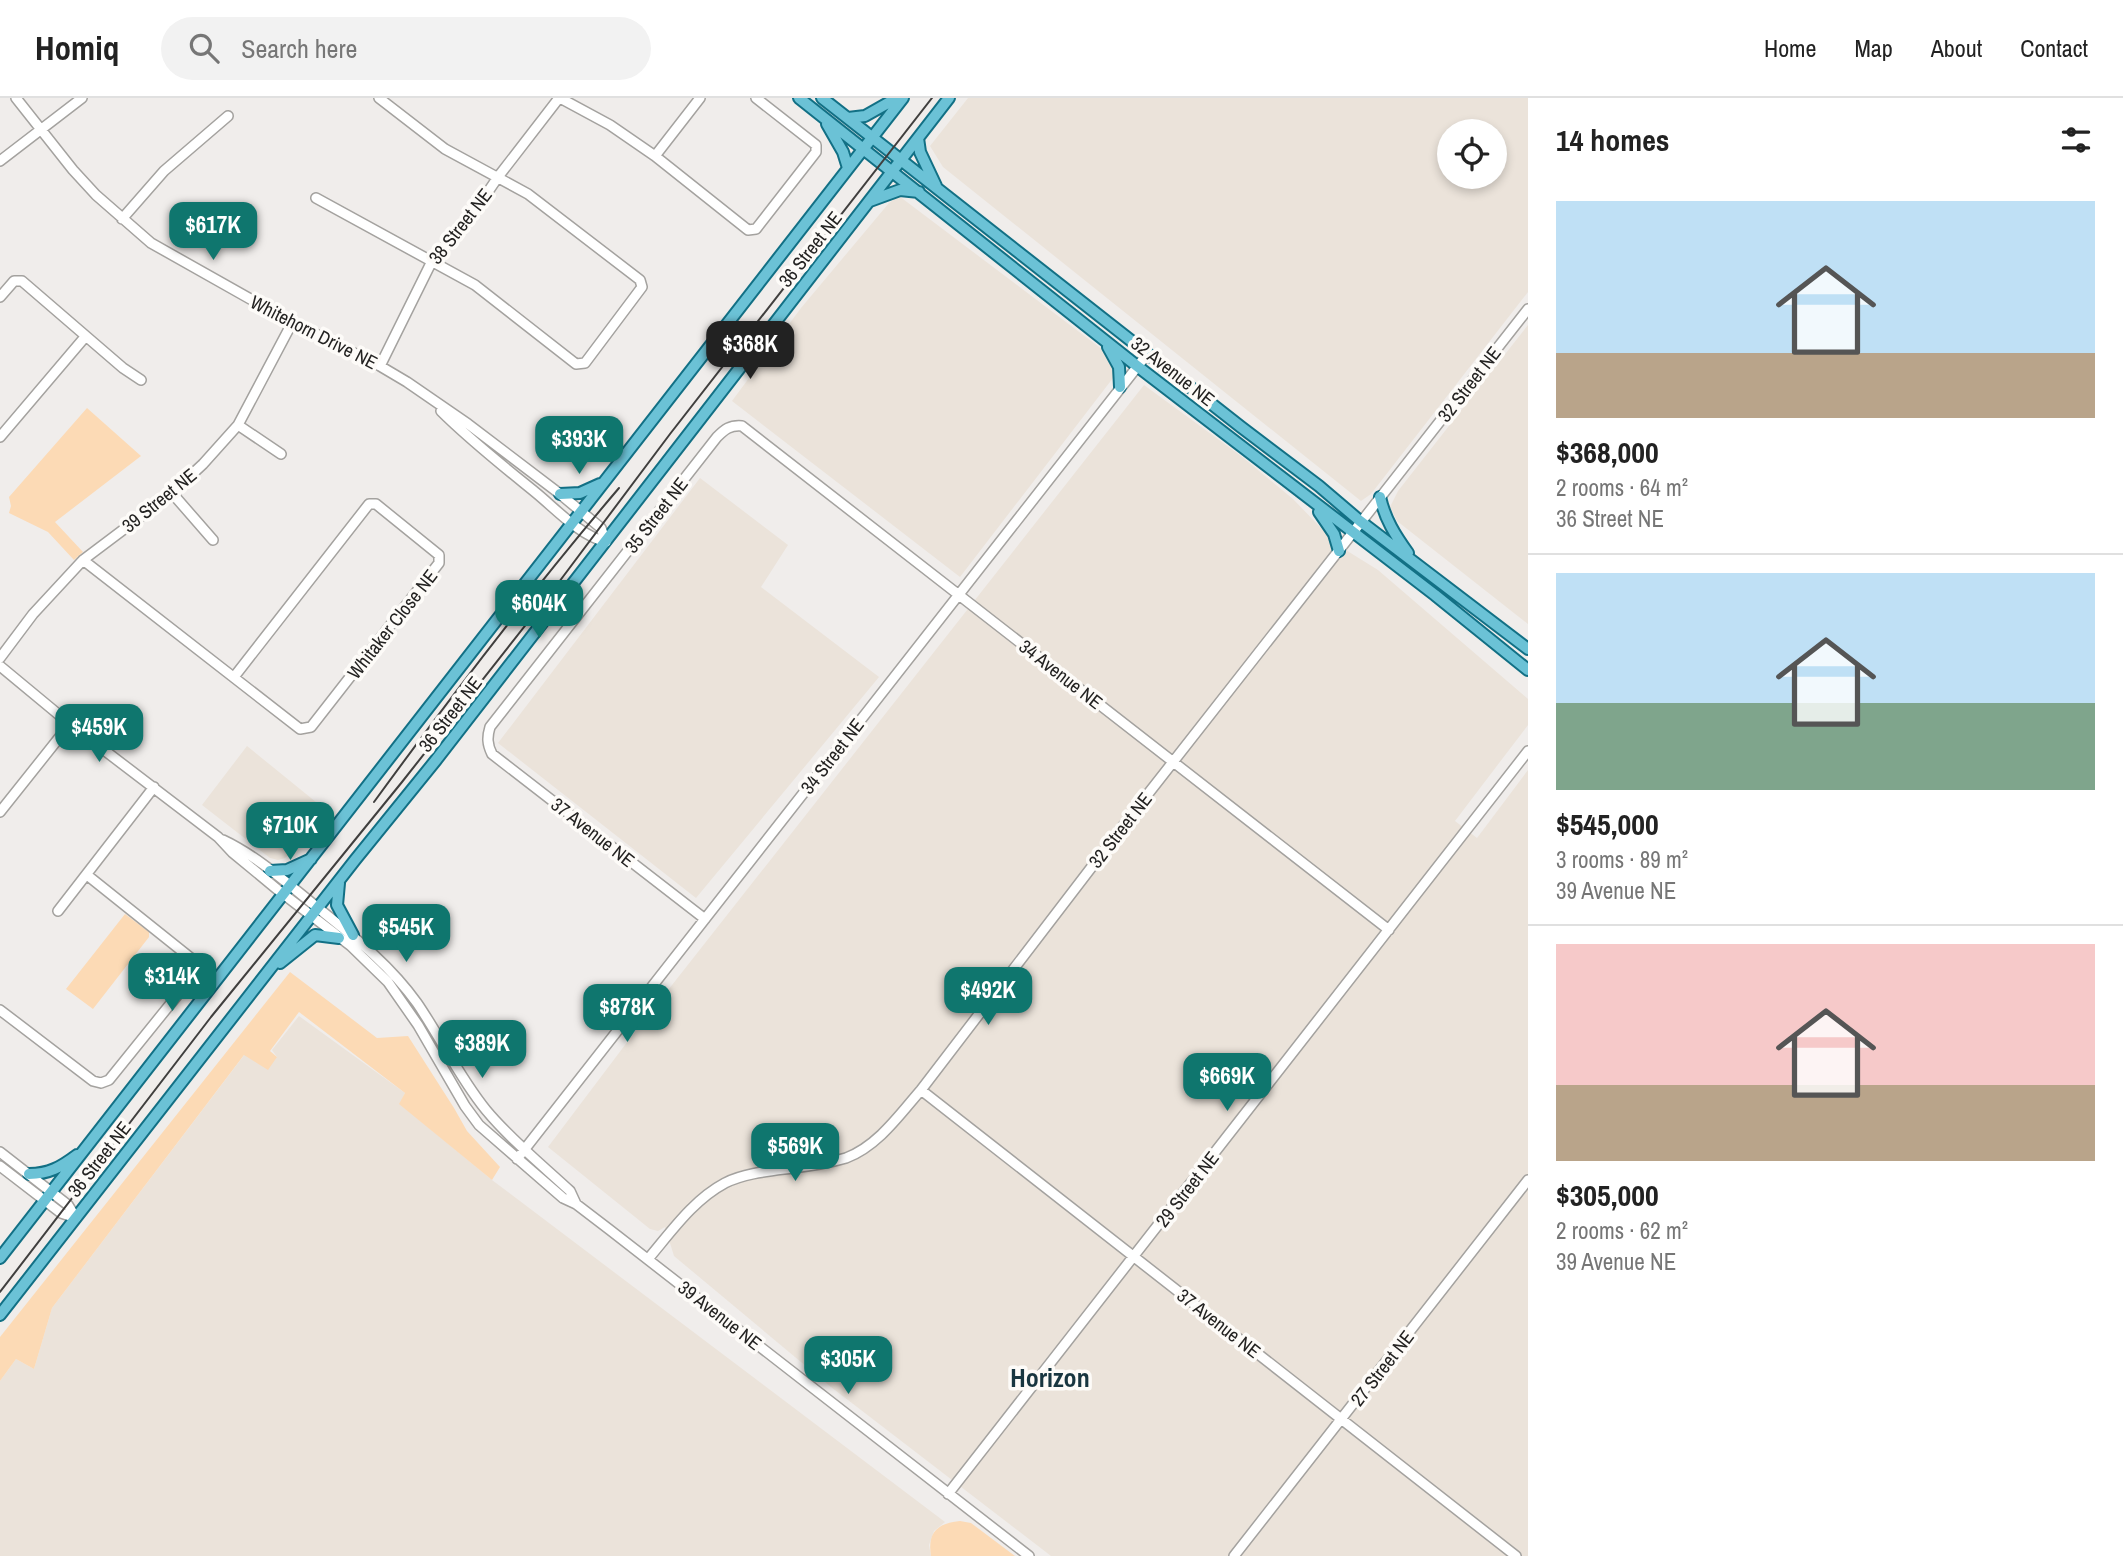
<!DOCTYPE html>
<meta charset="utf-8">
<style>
:root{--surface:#fff;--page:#f2f2f2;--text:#222;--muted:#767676;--line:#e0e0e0;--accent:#0f766e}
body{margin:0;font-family:"Archivo Narrow",sans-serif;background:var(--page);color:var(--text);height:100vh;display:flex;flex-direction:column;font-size:26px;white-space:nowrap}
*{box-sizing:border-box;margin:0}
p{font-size:23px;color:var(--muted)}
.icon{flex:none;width:38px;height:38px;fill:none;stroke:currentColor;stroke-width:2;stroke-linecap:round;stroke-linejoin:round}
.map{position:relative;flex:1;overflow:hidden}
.panel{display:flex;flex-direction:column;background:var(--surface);width:595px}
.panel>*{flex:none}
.controls{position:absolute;left:1437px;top:21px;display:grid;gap:14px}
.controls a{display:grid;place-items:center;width:70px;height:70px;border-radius:50%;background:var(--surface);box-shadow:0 4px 10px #0003;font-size:35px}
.price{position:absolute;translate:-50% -60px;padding:0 16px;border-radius:14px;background:var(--accent);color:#fff;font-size:23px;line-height:46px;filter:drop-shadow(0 2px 4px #0008)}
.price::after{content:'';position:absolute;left:50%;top:42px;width:21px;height:16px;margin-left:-10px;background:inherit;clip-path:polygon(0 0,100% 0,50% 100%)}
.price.current{background:#222;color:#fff}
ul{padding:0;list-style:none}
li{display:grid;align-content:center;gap:14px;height:371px;padding:0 28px}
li+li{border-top:2px solid var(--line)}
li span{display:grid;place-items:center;height:217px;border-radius:0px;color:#555}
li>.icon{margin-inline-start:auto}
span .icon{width:126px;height:126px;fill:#fffc;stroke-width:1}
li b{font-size:30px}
h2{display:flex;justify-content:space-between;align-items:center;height:84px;padding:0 28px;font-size:30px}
header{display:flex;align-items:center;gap:42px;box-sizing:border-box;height:98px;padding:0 35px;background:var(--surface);border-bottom:2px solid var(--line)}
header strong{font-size:33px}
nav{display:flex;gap:38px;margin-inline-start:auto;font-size:24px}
.search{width:490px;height:63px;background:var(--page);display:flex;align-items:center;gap:18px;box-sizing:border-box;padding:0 24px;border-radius:38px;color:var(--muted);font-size:26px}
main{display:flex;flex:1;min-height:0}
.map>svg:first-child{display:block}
.built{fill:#ebe3da;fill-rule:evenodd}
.green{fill:#fcdab5}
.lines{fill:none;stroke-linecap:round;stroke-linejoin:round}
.minor-casing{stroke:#a4a29f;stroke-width:12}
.major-casing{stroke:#127085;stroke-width:14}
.minor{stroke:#fff;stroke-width:9}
.major{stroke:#6bc2d6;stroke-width:10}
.tram{stroke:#403f3e;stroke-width:2}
.labels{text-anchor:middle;stroke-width:7;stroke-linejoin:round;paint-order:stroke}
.street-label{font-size:19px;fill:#242322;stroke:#fdfbf8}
.district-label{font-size:26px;font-weight:bold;fill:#183640;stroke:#fdfbf8}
</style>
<header>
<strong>Homiq</strong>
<div class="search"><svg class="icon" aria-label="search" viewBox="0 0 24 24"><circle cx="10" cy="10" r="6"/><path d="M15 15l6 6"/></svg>Search here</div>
<nav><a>Home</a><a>Map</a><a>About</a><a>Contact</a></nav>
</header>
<main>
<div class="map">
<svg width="1528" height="1458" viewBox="0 0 1528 1458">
<rect width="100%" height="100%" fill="#f0edeb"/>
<path class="built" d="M968 0H1528V194L1371 396 1361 403 943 69 930 48ZM1494 33V79H1449V33Z
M899 98 1123 267 960 479 732 303 801 210 889 105Z
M1528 227V526L1397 423 1390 409 1398 393Z
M1144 287 1241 358 1293 401 1323 432 1349 454 1378 472 1528 601V627L1455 723 1477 740 1528 672V1458H1051L831 1289 674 1158 665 1129 658 1133 650 1131 548 1049 628 943Z
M700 380 788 447 761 489 879 579 696 800 498 645Z
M247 648 327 713 299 749 285 760 278 762 270 760 202 707Z
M299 918 405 995 400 1006 492 1082 945 1424 934 1433 929 1447 931 1458H0V1283L16 1261 34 1271 52 1210 245 956 277 959 272 952Z"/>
<path class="green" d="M87 310 141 358 55 424 83 454 74 462 48 434 9 415 11 408 9 399Z
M125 816 149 834V839L93 911 66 891Z
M290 874 377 940 408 938 454 1010 467 1033 500 1069 492 1082 399 1006 405 995 299 914 270 953 277 959 268 972 244 957 52 1210 34 1271 16 1261 0 1283V1239Z
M960 1423 971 1425 1015 1458H931C927 1434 938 1425 960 1423Z"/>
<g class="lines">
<defs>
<path id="minor" d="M16 0 73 72 96 97 151 145 284 220 380 268 407 284 468 326 560 396 601 430 606 444
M560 0 610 27 655 58
M700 0 655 58 748 132 756 131 816 54V47L756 0
M0 63 82 0
M316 100 475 187 576 266 585 265 642 189 640 182 528 96 445 51 379 0
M122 121 164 73 228 18
M0 199 14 183H22L123 270 141 282
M380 268 432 163 469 122 498 79 559 0
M441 313C470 342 503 368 535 394 556 411 579 437 606 444
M238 327 281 356
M0 339 85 239
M172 395 213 442
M83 462 300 631 311 629 439 465V457L376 406H369L234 579
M0 560 33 516 83 462 172 395 203 366 238 327 292 225
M0 568 70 626 218 739 232 754 278 792 351 848 388 884 418 927 465 1008 479 1027 563 1100 576 1106 610 1132 1029 1458
M0 714 70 626
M223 742C257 758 288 786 318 810 354 839 389 866 417 905 441 940 459 979 486 1012 510 1041 542 1067 570 1093L576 1106
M58 813 154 689
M705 821 492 656C487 646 487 639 490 629L717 339C725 331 730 327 742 328L1389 832
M0 912 93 983 101 985 109 982 197 873V865L87 777
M921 992 1516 1458
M0 1054 68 1107 76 1120
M517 1061 1148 255
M0 1068 61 1115 76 1120
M648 1161C671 1134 693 1102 725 1085 745 1075 770 1073 793 1070 810 1068 829 1065 846 1060 878 1048 900 1016 921 992L1133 715 1528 211
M948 1396 1528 653
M1234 1458 1528 1082"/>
<path id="major" d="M799 0 1137 268 1435 497 1528 572
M822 0 1241 329 1319 388 1360 423 1528 551
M848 20 865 18 897 0
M827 26 843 54 848 70
M918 40 920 54 936 88
M870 103 900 92 919 94
M1108 249 1119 269 1120 289
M560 396 580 395 600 386
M1380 399C1385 421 1395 437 1408 455
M1319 414 1334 436 1339 453
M270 773 287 772 311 761
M339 785 337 807 353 837
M280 865 315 837 339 840
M29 1076C49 1076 61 1069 77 1057
M0 1160 903 0
M0 1217 355 762 436 662 949 0"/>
</defs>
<use href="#minor" class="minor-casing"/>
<use href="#major" class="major-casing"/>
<use href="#minor" class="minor"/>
<use href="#major" class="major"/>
<path class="tram" d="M374 704C452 597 533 491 619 390
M0 1194 211 919 402 684 550 496 670 336 932 0"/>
</g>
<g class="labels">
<g class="street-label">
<text transform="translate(460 128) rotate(-52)" y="7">38 Street NE</text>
<text transform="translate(810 151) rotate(-52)" y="7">36 Street NE</text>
<text transform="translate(314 234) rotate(27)" y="7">Whitehorn Drive NE</text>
<text transform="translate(1173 273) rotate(38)" y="7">32 Avenue NE</text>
<text transform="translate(1469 286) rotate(-52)" y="7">32 Street NE</text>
<text transform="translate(159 402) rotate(-39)" y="7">39 Street NE</text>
<text transform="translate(656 417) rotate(-52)" y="7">35 Street NE</text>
<text transform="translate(392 526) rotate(-52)" y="7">Whitaker Close NE</text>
<text transform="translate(1061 576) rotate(38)" y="7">34 Avenue NE</text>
<text transform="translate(450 616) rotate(-52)" y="7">36 Street NE</text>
<text transform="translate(832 658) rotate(-52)" y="7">34 Street NE</text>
<text transform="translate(1120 732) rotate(-52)" y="7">32 Street NE</text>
<text transform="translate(593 734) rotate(38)" y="7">37 Avenue NE</text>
<text transform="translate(99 1061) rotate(-52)" y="7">36 Street NE</text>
<text transform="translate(1187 1091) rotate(-52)" y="7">29 Street NE</text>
<text transform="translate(720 1217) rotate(38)" y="7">39 Avenue NE</text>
<text transform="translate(1219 1225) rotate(38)" y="7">37 Avenue NE</text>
<text transform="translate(1382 1270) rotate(-52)" y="7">27 Street NE</text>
</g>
<g class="district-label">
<text x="1050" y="1289">Horizon</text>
</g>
</g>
</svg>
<div class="controls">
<a><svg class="icon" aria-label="locate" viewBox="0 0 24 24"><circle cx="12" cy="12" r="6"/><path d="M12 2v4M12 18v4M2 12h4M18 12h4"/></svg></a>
</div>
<b class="price" style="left:213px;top:164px">$617K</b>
<b class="price current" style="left:750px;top:283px">$368K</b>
<b class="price" style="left:579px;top:378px">$393K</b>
<b class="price" style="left:539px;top:542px">$604K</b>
<b class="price" style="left:99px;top:666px">$459K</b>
<b class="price" style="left:290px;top:764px">$710K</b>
<b class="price" style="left:406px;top:866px">$545K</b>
<b class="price" style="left:172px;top:915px">$314K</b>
<b class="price" style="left:988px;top:929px">$492K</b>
<b class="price" style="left:627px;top:946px">$878K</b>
<b class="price" style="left:482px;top:982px">$389K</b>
<b class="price" style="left:1227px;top:1015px">$669K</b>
<b class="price" style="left:795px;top:1085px">$569K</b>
<b class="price" style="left:848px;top:1298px">$305K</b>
</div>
<section class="panel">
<h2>14 homes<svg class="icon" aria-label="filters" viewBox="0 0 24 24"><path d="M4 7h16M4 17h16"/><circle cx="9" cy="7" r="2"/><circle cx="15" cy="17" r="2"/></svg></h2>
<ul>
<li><span style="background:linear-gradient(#bfe0f5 70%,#b9a48a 0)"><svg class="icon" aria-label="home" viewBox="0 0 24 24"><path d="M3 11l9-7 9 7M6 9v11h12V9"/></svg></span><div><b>$368,000</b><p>2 rooms · 64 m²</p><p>36 Street NE</p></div></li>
<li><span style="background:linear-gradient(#bfe0f5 60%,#7fa58c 0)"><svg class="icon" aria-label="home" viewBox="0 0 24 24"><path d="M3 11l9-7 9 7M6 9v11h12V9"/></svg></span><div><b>$545,000</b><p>3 rooms · 89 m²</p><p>39 Avenue NE</p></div></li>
<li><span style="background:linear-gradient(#f6c9c9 65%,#b9a48a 0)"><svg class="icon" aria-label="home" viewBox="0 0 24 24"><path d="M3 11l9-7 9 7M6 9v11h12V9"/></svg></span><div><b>$305,000</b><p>2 rooms · 62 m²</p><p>39 Avenue NE</p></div></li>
</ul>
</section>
</main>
